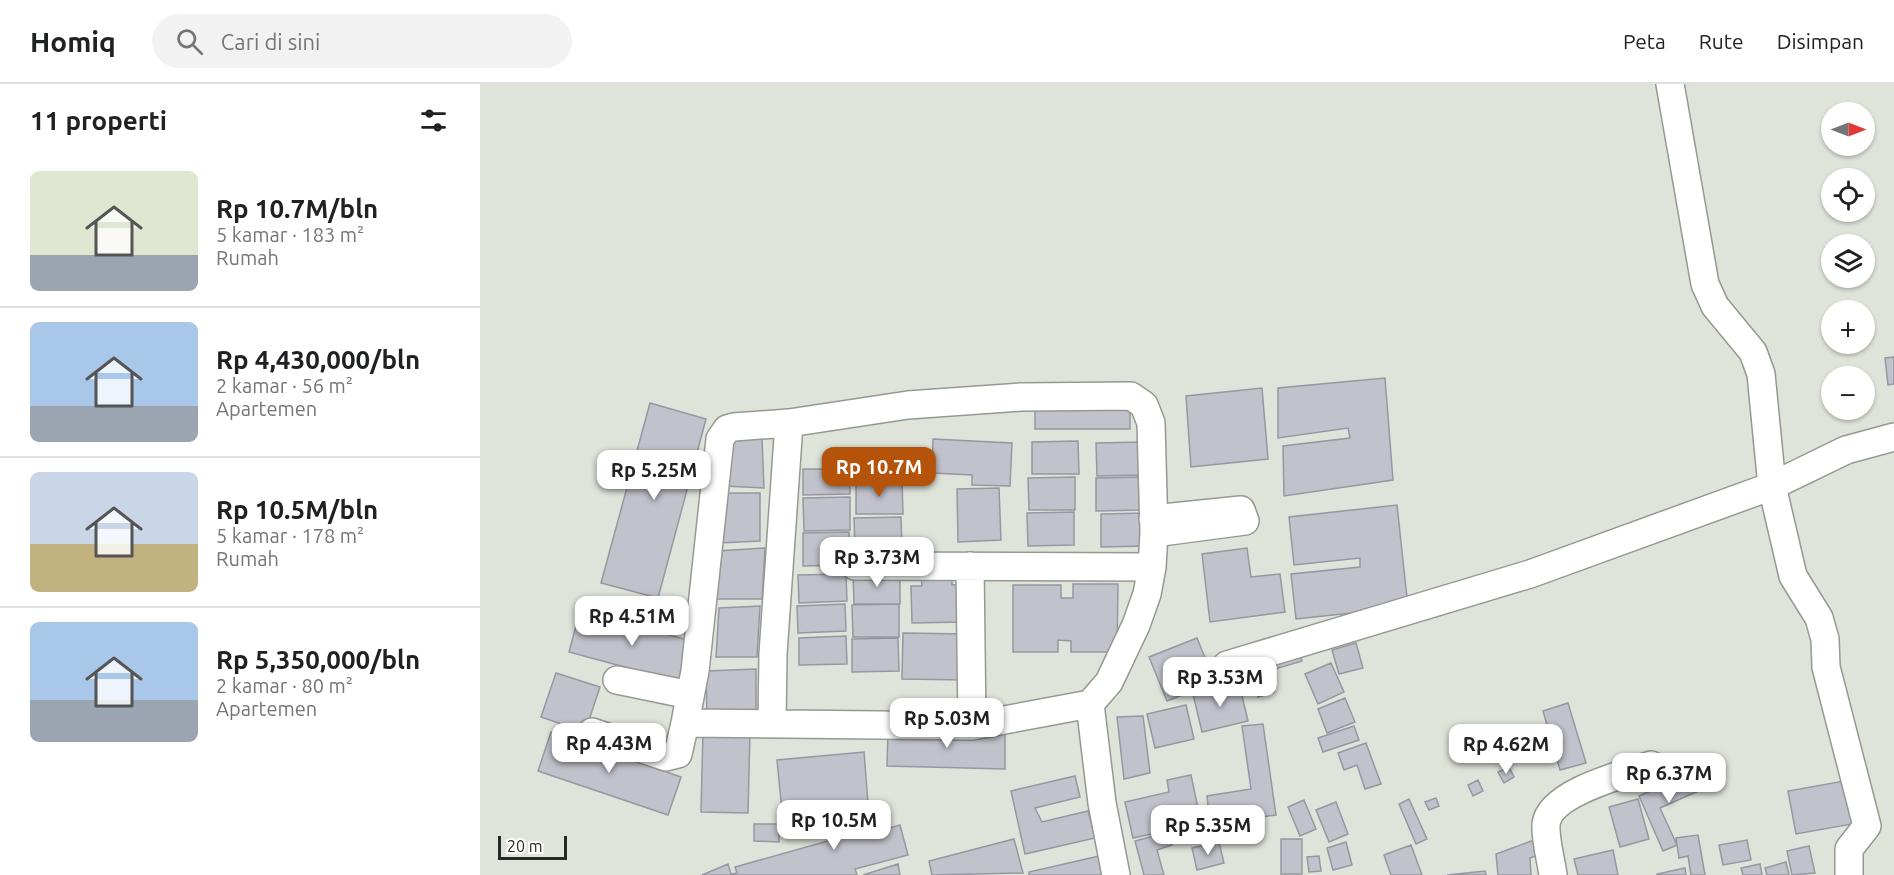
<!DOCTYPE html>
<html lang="id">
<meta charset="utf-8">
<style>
:root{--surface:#fff;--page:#f2f2f2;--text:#202124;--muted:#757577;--line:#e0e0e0;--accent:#b45309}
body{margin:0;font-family:Ubuntu,sans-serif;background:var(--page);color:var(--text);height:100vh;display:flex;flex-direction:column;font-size:22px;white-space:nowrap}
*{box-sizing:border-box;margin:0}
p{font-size:20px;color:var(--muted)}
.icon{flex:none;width:33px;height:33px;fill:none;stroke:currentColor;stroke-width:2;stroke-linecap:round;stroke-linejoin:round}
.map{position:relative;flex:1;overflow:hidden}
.side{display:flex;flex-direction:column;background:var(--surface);width:480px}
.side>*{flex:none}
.needle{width:39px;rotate:90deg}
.tools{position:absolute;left:1341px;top:18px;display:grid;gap:12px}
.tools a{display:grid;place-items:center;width:54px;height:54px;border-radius:50%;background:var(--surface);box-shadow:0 2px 4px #0004;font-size:30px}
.scale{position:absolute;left:18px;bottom:15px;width:69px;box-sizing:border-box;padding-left:6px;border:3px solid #272926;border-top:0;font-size:16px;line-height:21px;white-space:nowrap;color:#272926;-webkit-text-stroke:4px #fff;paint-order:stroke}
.price{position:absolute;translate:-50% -51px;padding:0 14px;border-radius:12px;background:#fff;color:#222;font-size:20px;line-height:39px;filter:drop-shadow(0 2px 3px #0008)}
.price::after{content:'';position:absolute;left:50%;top:36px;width:18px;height:14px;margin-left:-9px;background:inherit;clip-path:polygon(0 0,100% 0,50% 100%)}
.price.on{background:var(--accent);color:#fff}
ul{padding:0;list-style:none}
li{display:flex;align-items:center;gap:18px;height:150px;padding:0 30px}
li+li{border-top:2px solid var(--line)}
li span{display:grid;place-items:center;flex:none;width:168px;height:120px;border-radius:9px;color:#555}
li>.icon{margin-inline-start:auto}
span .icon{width:72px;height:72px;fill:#fffc;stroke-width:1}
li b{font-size:26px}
h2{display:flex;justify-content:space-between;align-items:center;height:72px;padding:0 30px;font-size:26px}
header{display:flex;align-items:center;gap:36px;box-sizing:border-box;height:84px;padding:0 30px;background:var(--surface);border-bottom:2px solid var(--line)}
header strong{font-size:28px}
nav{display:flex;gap:33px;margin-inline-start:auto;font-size:21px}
.search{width:420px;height:54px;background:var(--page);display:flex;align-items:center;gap:15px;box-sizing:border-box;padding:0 21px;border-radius:33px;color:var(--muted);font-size:22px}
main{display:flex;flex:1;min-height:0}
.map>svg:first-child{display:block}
.building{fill:#c1c2cb;stroke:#9697a0;stroke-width:1.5}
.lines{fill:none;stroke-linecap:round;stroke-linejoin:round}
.minor-casing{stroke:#949991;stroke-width:30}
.minor{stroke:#fff;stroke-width:27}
</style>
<header>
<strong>Homiq</strong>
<div class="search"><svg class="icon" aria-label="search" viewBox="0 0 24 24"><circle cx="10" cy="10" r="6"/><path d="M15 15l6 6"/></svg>Cari di sini</div>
<nav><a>Peta</a><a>Rute</a><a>Disimpan</a></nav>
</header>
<main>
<section class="side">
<h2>11 properti<svg class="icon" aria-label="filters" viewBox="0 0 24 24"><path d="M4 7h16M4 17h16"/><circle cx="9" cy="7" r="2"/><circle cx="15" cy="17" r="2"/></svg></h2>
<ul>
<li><span style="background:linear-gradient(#dfe7d0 70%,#9aa5b1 0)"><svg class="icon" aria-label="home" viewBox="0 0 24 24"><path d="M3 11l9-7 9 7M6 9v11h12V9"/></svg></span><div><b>Rp 10.7M/bln</b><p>5 kamar · 183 m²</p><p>Rumah</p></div></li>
<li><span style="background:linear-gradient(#a9c7e8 70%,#9aa5b1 0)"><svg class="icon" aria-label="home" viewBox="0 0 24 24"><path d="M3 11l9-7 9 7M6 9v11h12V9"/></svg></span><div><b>Rp 4,430,000/bln</b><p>2 kamar · 56 m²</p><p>Apartemen</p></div></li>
<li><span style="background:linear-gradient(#c9d6e8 60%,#c2b280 0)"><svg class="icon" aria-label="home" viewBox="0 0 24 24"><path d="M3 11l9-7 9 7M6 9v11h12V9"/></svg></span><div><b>Rp 10.5M/bln</b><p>5 kamar · 178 m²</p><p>Rumah</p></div></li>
<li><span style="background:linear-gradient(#a9c7e8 65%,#9aa5b1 0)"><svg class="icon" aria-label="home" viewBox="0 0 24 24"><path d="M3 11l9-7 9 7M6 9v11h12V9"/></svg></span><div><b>Rp 5,350,000/bln</b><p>2 kamar · 80 m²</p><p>Apartemen</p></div></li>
</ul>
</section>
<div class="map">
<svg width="1414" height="791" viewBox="0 0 1414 791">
<rect width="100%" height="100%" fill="#dfe4db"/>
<path class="building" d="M1414 273V300L1408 301 1405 274Z
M905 294 913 396 804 412 803 362 870 354 868 344 798 354V304Z
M782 304 788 375 711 383 706 312Z
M170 319 226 335 178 514 121 499Z
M555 324H650V345H555Z
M246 354H282L284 404 245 402Z
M453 355 532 359 530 402 492 401V391L452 389Z
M598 357 599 390H552V358Z
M663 358 664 391 617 392 616 359Z
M427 364V397L380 398V365Z
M323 385H369L370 410 323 411Z
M595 393V426H549L548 394Z
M663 393V426L616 427V394Z
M422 397 423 430H376V398Z
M519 404 521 456 478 458 477 405Z
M239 409H280V457L239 459Z
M370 413V446L324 447 323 414Z
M917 421 928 523 816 535 811 490 880 483V474L814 481 809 433Z
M594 428V461L548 462 547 429Z
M667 429 668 462 621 463V430Z
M421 433 422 466H375L374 434Z
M369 448 370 481 323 482V449Z
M285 464 282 515H237V467Z
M767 464 771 493 800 490 805 528 730 538 722 470Z
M420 487V520H374L373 488Z
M366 490 367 517 319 519 318 491Z
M441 493H472V501L482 500 483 538 432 539 431 502H442Z
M593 500H638L637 568H591V557L578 556V568H533V501H581V514H593Z
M365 520 366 547 318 549 317 522Z
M419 520V553H373L372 521Z
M280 522 277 573H236L239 524Z
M100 527 215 558 204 599 89 568Z
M423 549 486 550V596L422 595Z
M366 552 367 580 319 581V554Z
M418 554 419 587 372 588V555Z
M717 554 735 598 687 617 669 573Z
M876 559 883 584 859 590 852 566Z
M819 566 822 577 788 587 794 608 778 613 769 582Z
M851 579 864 608 838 620 825 590Z
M276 585V636L227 635 226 587Z
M76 589 120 603 105 648 61 633Z
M759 599 768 637 722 648 713 610Z
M865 614 875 638 847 649 838 625Z
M1088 619 1106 679 1080 686 1063 627Z
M706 621 714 655 675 664 667 630Z
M663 632 670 689 644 695 637 633Z
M783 640 796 731 730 740 727 712 771 705 762 642Z
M874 642 879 656 843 668 838 654Z
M223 646 270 647 268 729 221 728Z
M408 646 525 648V685L407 682Z
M71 648 201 693 188 731 58 687Z
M886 659 901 700 885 705 877 681 864 686 858 669Z
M384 668 388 719 302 727 297 676Z
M1029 683 1034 693 1024 699 1018 688Z
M1217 686 1225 704 1180 724 1197 761 1183 767 1159 712Z
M711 691 721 739 653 754 645 718 689 708 687 696Z
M595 692 600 713 555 724 562 738 608 727 615 754 545 770 531 707Z
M998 696 1003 707 993 712 988 701Z
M1364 697 1372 740 1316 750 1308 707Z
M956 714 959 722 949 726 945 718Z
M929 715 947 755 936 760 919 720Z
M1158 715 1169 755 1140 763 1129 723Z
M824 716 836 745 820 752 808 723Z
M856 718 868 750 849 758 836 726Z
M395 723 403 746 420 741 428 771 375 785 377 791H222L248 780 251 790 257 789 255 783 362 753 356 737Z
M274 740H299V758L274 757Z
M689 748 692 761 677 766 684 791H664L655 757Z
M1218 751 1225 791H1211L1208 772 1199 774 1196 754Z
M534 755 543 789 452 791 449 777Z
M801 755H822V790H801Z
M1054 756 1058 771 1050 774 1051 791H1018L1016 770Z
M1267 756 1271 776 1243 781 1239 761Z
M739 758 744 779 717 786 712 764Z
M866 758 872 781 853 786 847 764Z
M931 761 942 791H911L904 771Z
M1329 762 1335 789 1312 791 1307 767Z
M1133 766 1138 791H1098L1094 775Z
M628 770 632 791H549V788Z
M839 772 841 787 829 788 827 773Z
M1306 778 1309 791H1287L1285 784Z
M418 780 420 791H383Z
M1280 780 1282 791H1263L1261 784Z
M1205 784 1206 791H1177V790Z
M1005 787 1006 791H967Z"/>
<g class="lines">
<defs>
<path id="minor" d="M1190 0 1225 200 1235 222 1273 268 1281 290 1292 402 1313 492 1339 534 1345 555 1346 583 1387 742 1369 765V791
M673 435 761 426 765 437 674 449
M375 482 672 483
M490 482 492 642
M747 581 1050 490 1292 402 1366 366 1414 353
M137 596 210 611
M610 620 622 719 636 791
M292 640 293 570 309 339 428 321 541 313 651 312 664 321 671 339 674 449 672 483 667 510 656 541 629 598 610 620 492 642 205 639 215 587 240 355 247 345 254 343 309 339
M112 648 186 673 198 670 205 639
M1073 791C1071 775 1065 756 1066 740 1070 708 1145 690 1171 681"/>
</defs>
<use href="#minor" class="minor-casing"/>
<use href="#minor" class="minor"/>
</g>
</svg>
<div class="tools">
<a><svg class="needle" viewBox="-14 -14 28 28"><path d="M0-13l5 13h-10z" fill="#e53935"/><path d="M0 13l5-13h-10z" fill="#757577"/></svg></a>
<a><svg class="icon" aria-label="locate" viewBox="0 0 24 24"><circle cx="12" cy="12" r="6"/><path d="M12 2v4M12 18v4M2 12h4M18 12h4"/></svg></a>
<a><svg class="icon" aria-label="layers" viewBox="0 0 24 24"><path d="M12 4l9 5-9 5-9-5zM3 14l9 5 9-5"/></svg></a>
<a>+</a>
<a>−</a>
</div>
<div class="scale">20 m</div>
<b class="price on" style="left:399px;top:414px">Rp 10.7M</b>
<b class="price" style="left:174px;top:417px">Rp 5.25M</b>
<b class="price" style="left:397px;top:504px">Rp 3.73M</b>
<b class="price" style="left:152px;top:563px">Rp 4.51M</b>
<b class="price" style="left:740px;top:624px">Rp 3.53M</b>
<b class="price" style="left:467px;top:665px">Rp 5.03M</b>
<b class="price" style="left:129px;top:690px">Rp 4.43M</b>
<b class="price" style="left:1026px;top:691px">Rp 4.62M</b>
<b class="price" style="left:1189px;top:720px">Rp 6.37M</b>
<b class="price" style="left:354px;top:767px">Rp 10.5M</b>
<b class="price" style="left:728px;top:772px">Rp 5.35M</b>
</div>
</main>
